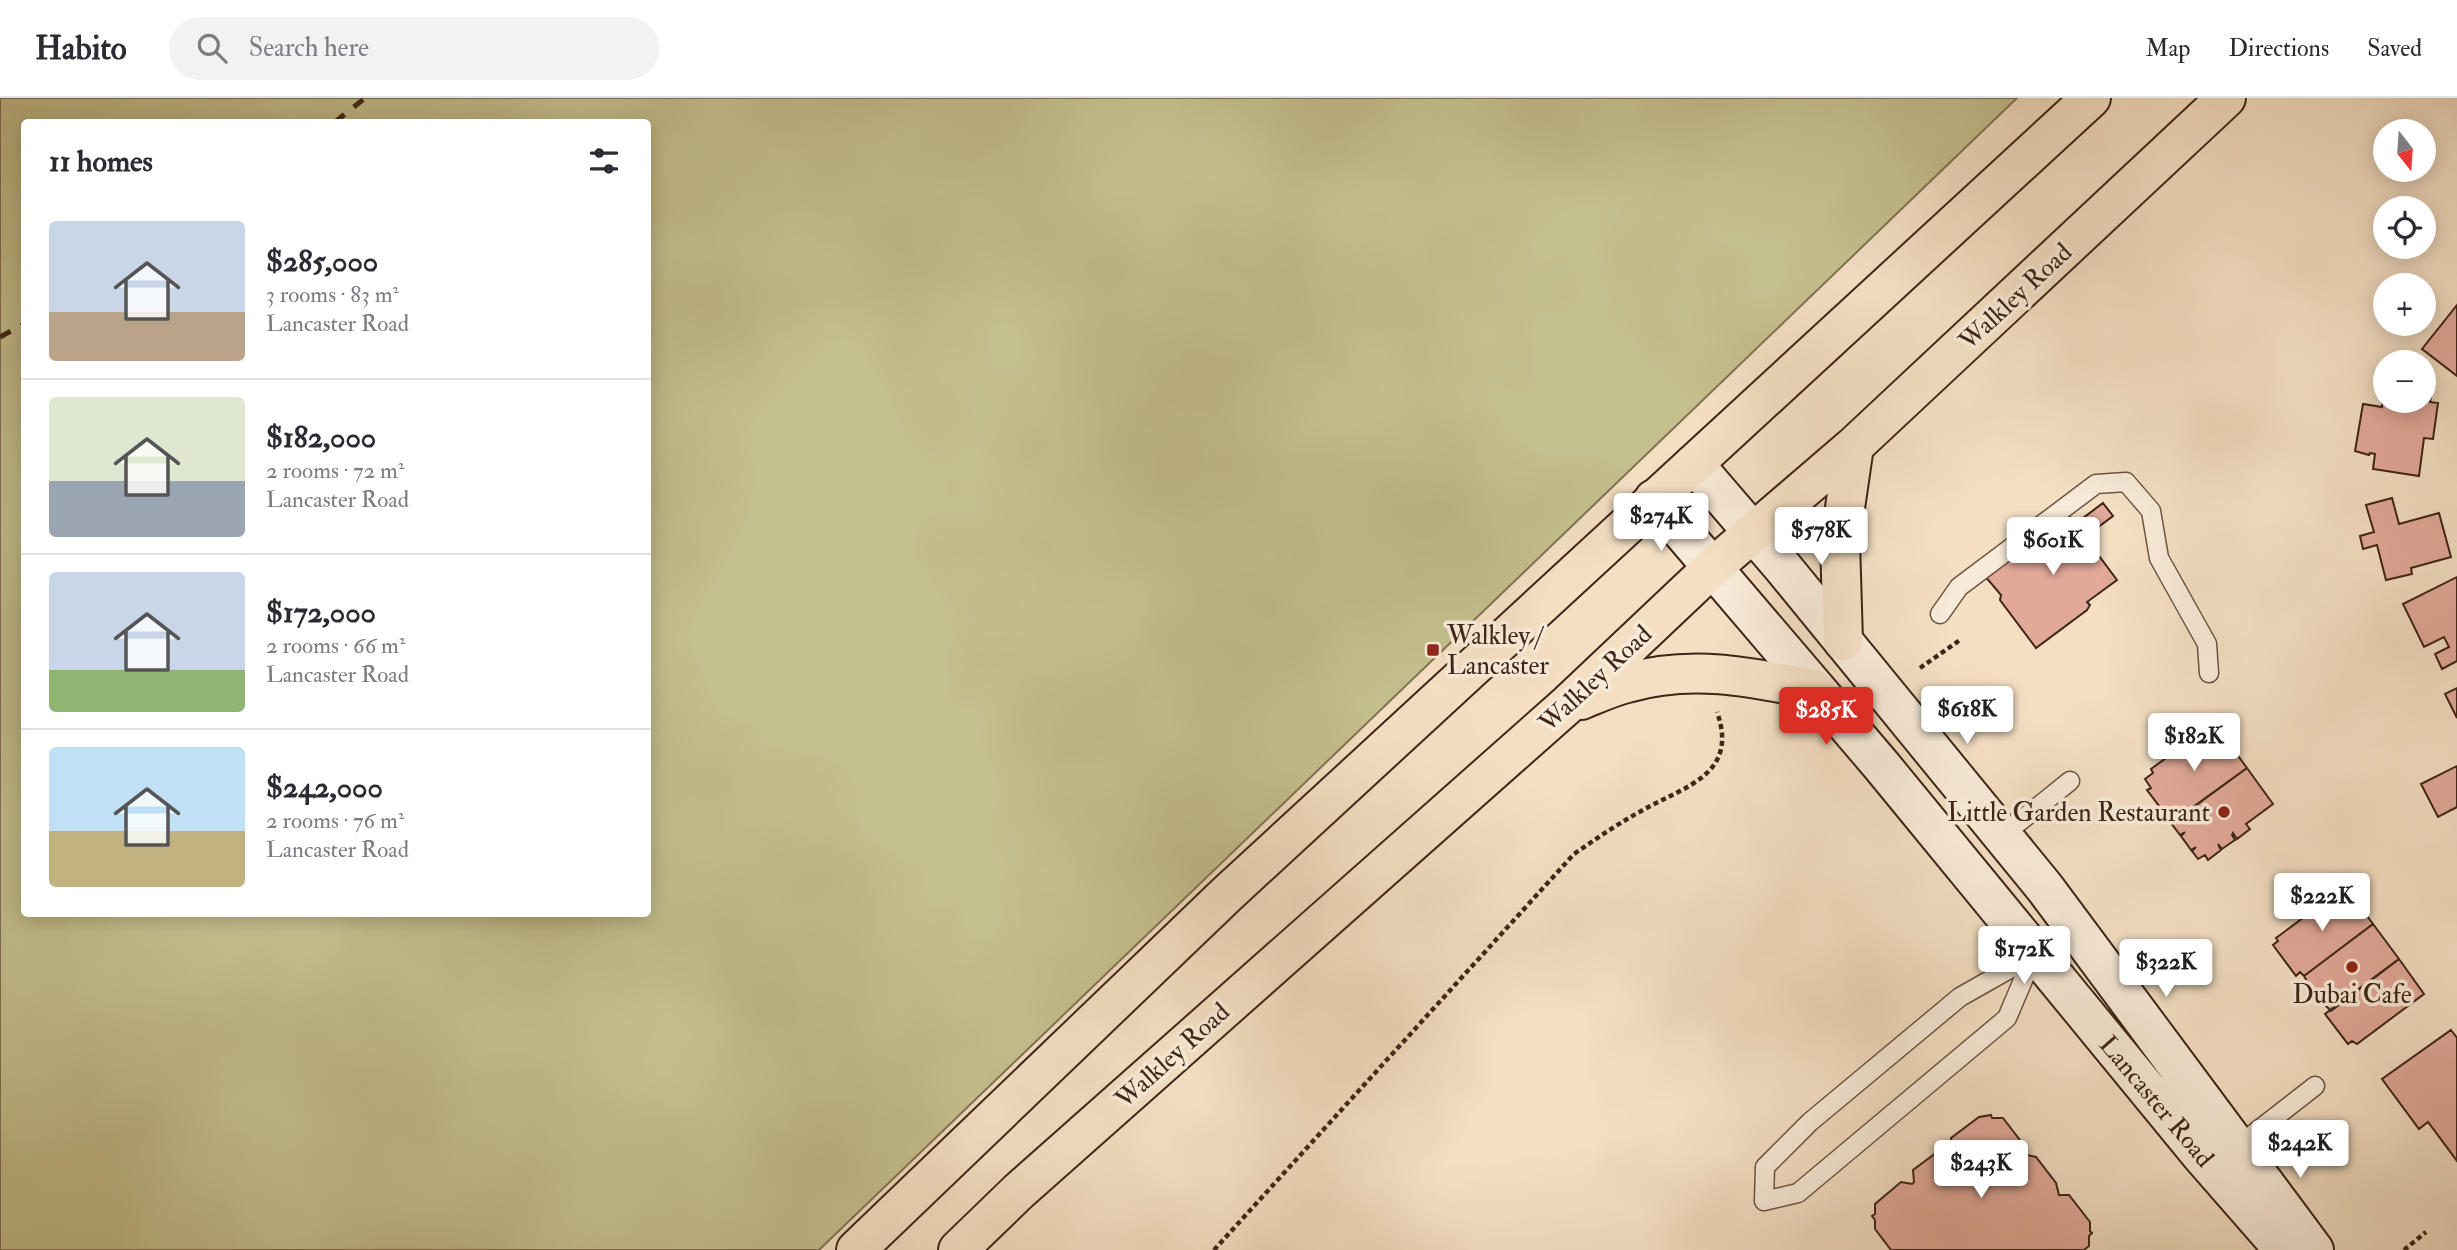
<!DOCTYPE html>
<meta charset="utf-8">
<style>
:root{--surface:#fff;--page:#f2f2f3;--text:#2b2b33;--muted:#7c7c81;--line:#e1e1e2;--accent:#d93025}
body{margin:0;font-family:"IM FELL Double Pica",serif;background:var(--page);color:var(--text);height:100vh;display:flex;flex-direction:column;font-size:26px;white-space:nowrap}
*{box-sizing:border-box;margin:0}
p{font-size:23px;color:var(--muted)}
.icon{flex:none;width:38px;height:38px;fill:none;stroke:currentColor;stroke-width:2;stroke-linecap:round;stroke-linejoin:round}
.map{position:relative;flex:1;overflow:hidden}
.panel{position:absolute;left:21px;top:21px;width:630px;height:798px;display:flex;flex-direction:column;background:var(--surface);border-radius:7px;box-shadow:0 4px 18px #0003}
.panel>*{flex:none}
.needle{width:46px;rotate:163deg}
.fabs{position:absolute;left:2373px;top:21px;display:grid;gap:14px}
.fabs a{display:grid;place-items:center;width:63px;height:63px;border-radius:50%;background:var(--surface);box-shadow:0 4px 18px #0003;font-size:35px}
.price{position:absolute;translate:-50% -60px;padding:0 16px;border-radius:7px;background:#fff;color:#222;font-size:23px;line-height:46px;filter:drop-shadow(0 2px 4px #0008)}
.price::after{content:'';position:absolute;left:50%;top:42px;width:21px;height:16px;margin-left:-10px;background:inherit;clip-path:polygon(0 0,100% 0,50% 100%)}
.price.on{background:var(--accent);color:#fff}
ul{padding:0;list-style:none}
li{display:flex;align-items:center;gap:21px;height:175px;padding:0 28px}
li+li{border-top:2px solid var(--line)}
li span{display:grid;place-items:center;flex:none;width:196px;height:140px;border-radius:7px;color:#555}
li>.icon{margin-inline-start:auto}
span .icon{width:84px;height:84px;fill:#fffc;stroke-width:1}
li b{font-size:30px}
h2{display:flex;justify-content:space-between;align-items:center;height:84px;padding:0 28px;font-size:30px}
header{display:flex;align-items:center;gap:42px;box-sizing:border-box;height:98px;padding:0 35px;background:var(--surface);border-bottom:2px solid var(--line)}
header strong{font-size:33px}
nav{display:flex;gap:38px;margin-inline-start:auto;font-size:24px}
.search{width:490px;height:63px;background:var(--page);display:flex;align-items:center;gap:18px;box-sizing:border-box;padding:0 24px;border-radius:38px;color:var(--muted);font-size:26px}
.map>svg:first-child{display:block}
.green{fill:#c4bf8e;stroke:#817252;stroke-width:2;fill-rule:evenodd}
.building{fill:#e2a999;stroke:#3e2517;stroke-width:2}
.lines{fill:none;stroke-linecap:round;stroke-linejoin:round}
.lane-casing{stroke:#6c5442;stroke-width:21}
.secondary-casing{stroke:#3e2517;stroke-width:42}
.primary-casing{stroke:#3e2517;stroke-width:42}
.path{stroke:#3e2517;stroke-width:4.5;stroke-dasharray:5 3.5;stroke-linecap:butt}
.lane{stroke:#f8ead8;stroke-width:18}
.secondary{stroke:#f8ead8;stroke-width:38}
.primary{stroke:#f4dfc3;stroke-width:38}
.rail{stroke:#3e2517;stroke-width:5;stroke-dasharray:12 12;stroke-linecap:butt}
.poi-dot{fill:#8f2418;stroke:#f8ead8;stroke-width:2.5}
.labels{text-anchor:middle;stroke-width:7;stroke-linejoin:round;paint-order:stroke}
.street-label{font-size:26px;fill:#3e2517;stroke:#f8ead8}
.poi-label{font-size:26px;fill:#3e2517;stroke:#f8ead8;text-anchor:start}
</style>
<header>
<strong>Habito</strong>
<div class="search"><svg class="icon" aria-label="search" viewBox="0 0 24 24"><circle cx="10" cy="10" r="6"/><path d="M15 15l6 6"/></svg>Search here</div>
<nav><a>Map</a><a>Directions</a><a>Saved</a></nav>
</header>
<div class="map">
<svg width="2457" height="1152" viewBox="0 0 2457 1152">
<rect width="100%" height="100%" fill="#f4dfc3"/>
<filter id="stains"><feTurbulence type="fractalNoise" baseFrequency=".00286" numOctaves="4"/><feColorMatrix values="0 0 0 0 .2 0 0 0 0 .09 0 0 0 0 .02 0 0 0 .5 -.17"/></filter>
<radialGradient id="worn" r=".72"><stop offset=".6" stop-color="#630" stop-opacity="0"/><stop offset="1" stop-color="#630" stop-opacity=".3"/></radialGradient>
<path class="green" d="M0 0H2017L819 1152H0ZM24 24H648V816H24Z"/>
<path class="building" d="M2457 207V278L2422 251Z
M2424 280 2434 281 2430 304 2438 305 2433 341 2424 340 2419 378 2373 371 2375 356 2370 355 2369 357 2355 353 2363 306 2382 309 2385 288V303H2424Z
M2392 400 2399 426 2439 415 2451 459 2411 470 2412 476 2386 482 2377 447 2363 451 2360 438 2374 434 2366 407Z
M2103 405 2113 418 2085 439 2117 482 2087 504 2090 507 2087 512 2036 550 2000 502 2001 497 1984 477 2067 415 2075 426Z
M2457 479V563L2442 571 2435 556 2449 549 2444 539 2424 549 2403 506Z
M2457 590V620L2445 596Z
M2214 625 2247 670 2176 722 2173 719 2169 721 2147 692 2151 690 2145 681 2153 675 2151 671Z
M2457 668V709L2438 719 2421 686Z
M2247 670 2273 706 2246 726 2250 731 2237 741 2233 735 2232 737 2235 742 2222 751 2218 746 2221 752 2208 762 2205 757 2198 761 2192 753 2196 749 2191 752 2181 738 2185 734 2180 737 2171 725Z
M2345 789 2373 826 2304 878 2300 874 2296 878 2273 847 2278 843 2276 840Z
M2373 826 2399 861 2331 913 2321 903 2317 906 2303 887 2307 883 2304 878Z
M2399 861 2424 896 2357 946 2352 943 2348 946 2325 916Z
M2451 932 2457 940V1063L2428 1024 2419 1031 2382 981Z
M1991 1017 1992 1020H2003L2023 1046V1056L2036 1059 2056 1085 2059 1097H2069L2090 1124V1133L2092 1135 2089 1138V1148L2084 1152H1891L1875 1131V1122L1872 1118 1875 1116V1106L1901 1084 1912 1086 1914 1084 1913 1072 1940 1052 1950 1054 1952 1050 1951 1040 1979 1019Z"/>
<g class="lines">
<defs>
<path id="lane" d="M1940 516 1959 489 2096 386 2126 384 2151 413 2159 460 2207 546 2209 575
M2003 737 2070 683
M2035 854 2007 920 1798 1095 1764 1103 1765 1069 1810 1024 1960 899 2013 869Z
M2238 1048 2315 988"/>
<path id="secondary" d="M1694 366 1781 467 2045 790 2314 1152
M1654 401 1881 667 2201 1057 2284 1152"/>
<path id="primary" d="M1843 543 1840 444 1854 348
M1581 602C1596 596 1611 589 1627 585 1692 566 1752 579 1816 592
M856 1152 1227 796 2091 0
M958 1152 1019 1093 1566 608 1713 469 1854 348 2226 0"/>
</defs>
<use href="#lane" class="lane-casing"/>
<use href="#secondary" class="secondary-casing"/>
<use href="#primary" class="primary-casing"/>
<path class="path" d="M1920 570 1960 542
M1214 1152 1574 756C1597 740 1619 725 1643 712 1686 688 1739 676 1717 614
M2404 1152 2426 1134"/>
<use href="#lane" class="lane"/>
<use href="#secondary" class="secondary"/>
<use href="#primary" class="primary"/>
<path class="rail" d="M335 24 365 0
M0 239 24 226"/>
</g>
<g class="poi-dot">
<rect x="1426" y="545" width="14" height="14" rx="3.5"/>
<circle cx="2224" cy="714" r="7"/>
<circle cx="2352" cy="869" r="7"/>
</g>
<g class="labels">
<g class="street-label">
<text transform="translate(2015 198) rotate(-43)" y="9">Walkley Road</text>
<text transform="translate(1595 580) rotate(-43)" y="9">Walkley Road</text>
<text transform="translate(1172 957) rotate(-42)" y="9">Walkley Road</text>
<text transform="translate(2157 1003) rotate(50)" y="9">Lancaster Road</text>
</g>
<g class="poi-label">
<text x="1447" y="546">Walkley /<tspan x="1447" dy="30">Lancaster</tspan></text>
<text x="2210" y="723" text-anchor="end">Little Garden Restaurant</text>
<text x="2352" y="905" text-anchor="middle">Dubai Cafe</text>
</g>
</g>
<rect width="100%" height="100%" filter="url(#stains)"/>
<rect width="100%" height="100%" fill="url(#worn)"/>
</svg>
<div class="fabs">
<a><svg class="needle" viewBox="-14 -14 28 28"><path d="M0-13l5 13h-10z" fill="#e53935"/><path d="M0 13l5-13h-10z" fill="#7c7c81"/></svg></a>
<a><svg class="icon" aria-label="locate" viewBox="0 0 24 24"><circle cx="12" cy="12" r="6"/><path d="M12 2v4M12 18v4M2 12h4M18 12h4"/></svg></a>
<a>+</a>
<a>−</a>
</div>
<b class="price" style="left:1661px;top:455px">$274K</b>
<b class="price" style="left:1821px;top:469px">$578K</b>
<b class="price" style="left:2053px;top:479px">$601K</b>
<b class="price" style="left:1967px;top:648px">$618K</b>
<b class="price on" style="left:1826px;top:649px">$285K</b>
<b class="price" style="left:2194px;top:675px">$182K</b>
<b class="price" style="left:2322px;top:835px">$222K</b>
<b class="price" style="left:2024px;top:888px">$172K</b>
<b class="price" style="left:2166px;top:901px">$322K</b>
<b class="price" style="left:2300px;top:1082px">$242K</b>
<b class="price" style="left:1981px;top:1102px">$243K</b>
<section class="panel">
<h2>11 homes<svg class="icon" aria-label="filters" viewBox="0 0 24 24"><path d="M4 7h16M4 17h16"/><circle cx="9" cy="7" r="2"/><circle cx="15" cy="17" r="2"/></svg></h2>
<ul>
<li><span style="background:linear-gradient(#c9d6e8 65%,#b9a48a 0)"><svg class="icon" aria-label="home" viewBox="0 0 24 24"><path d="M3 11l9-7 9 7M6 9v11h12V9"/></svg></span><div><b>$285,000</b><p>3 rooms · 83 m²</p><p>Lancaster Road</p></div></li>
<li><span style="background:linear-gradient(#dfe7d0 60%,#9aa5b1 0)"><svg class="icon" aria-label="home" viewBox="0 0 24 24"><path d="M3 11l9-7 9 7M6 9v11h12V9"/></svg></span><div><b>$182,000</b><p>2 rooms · 72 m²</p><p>Lancaster Road</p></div></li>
<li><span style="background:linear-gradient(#c9d6e8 70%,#8fb573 0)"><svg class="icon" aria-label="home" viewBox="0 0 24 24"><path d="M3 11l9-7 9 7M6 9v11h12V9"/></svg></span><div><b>$172,000</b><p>2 rooms · 66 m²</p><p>Lancaster Road</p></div></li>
<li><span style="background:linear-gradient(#bfe0f5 60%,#c2b280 0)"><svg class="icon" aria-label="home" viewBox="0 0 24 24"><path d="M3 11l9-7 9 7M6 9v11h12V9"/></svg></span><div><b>$242,000</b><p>2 rooms · 76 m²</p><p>Lancaster Road</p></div></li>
</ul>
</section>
</div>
